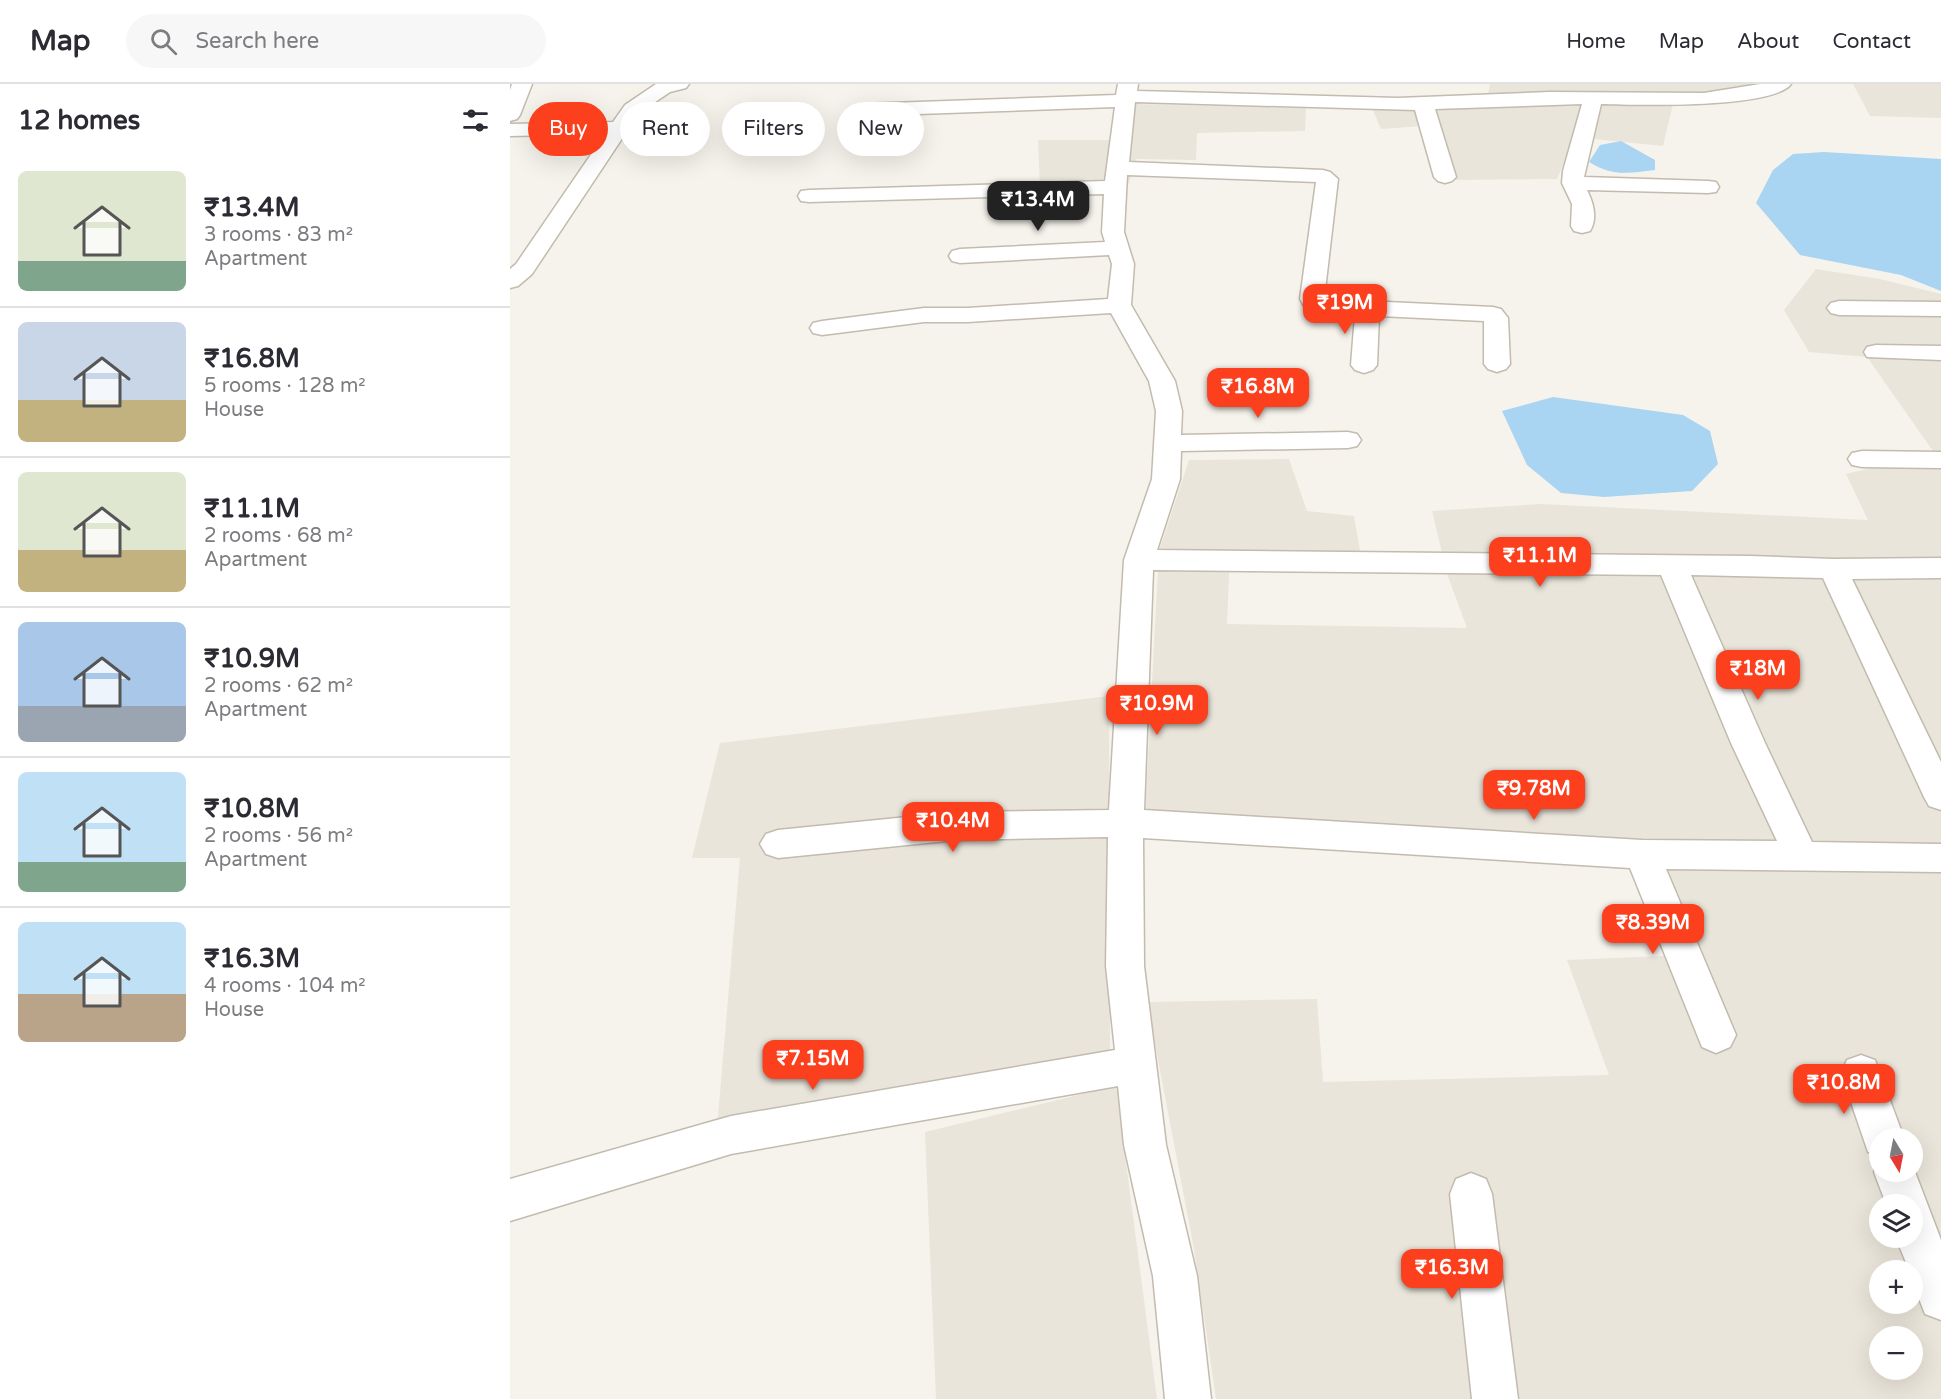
<!DOCTYPE html>
<meta charset="utf-8">
<style>
:root{--surface:#fff;--page:#f7f7f7;--text:#2b2b33;--muted:#7c7c81;--line:#e1e1e2;--accent:#fc3f1d}
body{margin:0;font-family:"Varela Round",sans-serif;background:var(--page);color:var(--text);height:100vh;display:flex;flex-direction:column;font-size:22px;white-space:nowrap}
*{box-sizing:border-box;margin:0}
p{font-size:20px;color:var(--muted)}
.icon{flex:none;width:33px;height:33px;fill:none;stroke:currentColor;stroke-width:2;stroke-linecap:round;stroke-linejoin:round}
.map{position:relative;flex:1;overflow:hidden}
.panel{display:flex;flex-direction:column;background:var(--surface);width:510px}
.panel>*{flex:none}
.top-card{position:absolute;left:18px;top:18px;width:570px;height:54px;display:flex;gap:12px}
.needle{width:39px;rotate:170deg}
.fabs{position:absolute;left:1359px;top:1044px;display:grid;gap:12px}
.fabs a{display:grid;place-items:center;width:54px;height:54px;border-radius:50%;background:var(--surface);box-shadow:0 6px 24px #0002;font-size:30px}
.price{position:absolute;translate:-50% -51px;padding:0 14px;border-radius:12px;background:var(--accent);color:#fff;font-size:20px;line-height:39px;filter:drop-shadow(0 2px 3px #0008)}
.price::after{content:'';position:absolute;left:50%;top:36px;width:18px;height:14px;margin-left:-9px;background:inherit;clip-path:polygon(0 0,100% 0,50% 100%)}
.price.on{background:#222;color:#fff}
ul{padding:0;list-style:none}
li{display:flex;align-items:center;gap:18px;height:150px;padding:0 18px}
li+li{border-top:2px solid var(--line)}
li span{display:grid;place-items:center;flex:none;width:168px;height:120px;border-radius:9px;color:#555}
li>.icon{margin-inline-start:auto}
span .icon{width:72px;height:72px;fill:#fffc;stroke-width:1}
li b{font-size:26px}
h2{display:flex;justify-content:space-between;align-items:center;height:72px;padding:0 18px;font-size:26px}
.pill{padding:0 21px;border-radius:27px;background:var(--surface);box-shadow:0 6px 24px #0002;font-size:21px;line-height:54px}
.pill.on{background:var(--accent);color:#fff}
header{display:flex;align-items:center;gap:36px;box-sizing:border-box;height:84px;padding:0 30px;background:var(--surface);border-bottom:2px solid var(--line)}
header strong{font-size:28px}
nav{display:flex;gap:33px;margin-inline-start:auto;font-size:21px}
.search{width:420px;height:54px;background:var(--page);display:flex;align-items:center;gap:15px;box-sizing:border-box;padding:0 21px;border-radius:33px;color:var(--muted);font-size:22px}
main{display:flex;flex:1;min-height:0}
.map>svg:first-child{display:block}
.residential{fill:#eae5da;fill-rule:evenodd}
.water{fill:#a9d4f2}
.lines{fill:none;stroke-linecap:round;stroke-linejoin:round}
.minor-casing{stroke:#c2bbae;stroke-width:3}
.minor{fill:#fff;fill-rule:evenodd}
</style>
<header>
<strong>Map</strong>
<div class="search"><svg class="icon" aria-label="search" viewBox="0 0 24 24"><circle cx="10" cy="10" r="6"/><path d="M15 15l6 6"/></svg>Search here</div>
<nav><a>Home</a><a>Map</a><a>About</a><a>Contact</a></nav>
</header>
<main>
<section class="panel">
<h2>12 homes<svg class="icon" aria-label="filters" viewBox="0 0 24 24"><path d="M4 7h16M4 17h16"/><circle cx="9" cy="7" r="2"/><circle cx="15" cy="17" r="2"/></svg></h2>
<ul>
<li><span style="background:linear-gradient(#dfe7d0 75%,#7fa58c 0)"><svg class="icon" aria-label="home" viewBox="0 0 24 24"><path d="M3 11l9-7 9 7M6 9v11h12V9"/></svg></span><div><b>₹13.4M</b><p>3 rooms · 83 m²</p><p>Apartment</p></div></li>
<li><span style="background:linear-gradient(#c9d6e8 65%,#c2b280 0)"><svg class="icon" aria-label="home" viewBox="0 0 24 24"><path d="M3 11l9-7 9 7M6 9v11h12V9"/></svg></span><div><b>₹16.8M</b><p>5 rooms · 128 m²</p><p>House</p></div></li>
<li><span style="background:linear-gradient(#dfe7d0 65%,#c2b280 0)"><svg class="icon" aria-label="home" viewBox="0 0 24 24"><path d="M3 11l9-7 9 7M6 9v11h12V9"/></svg></span><div><b>₹11.1M</b><p>2 rooms · 68 m²</p><p>Apartment</p></div></li>
<li><span style="background:linear-gradient(#a9c7e8 70%,#9aa5b1 0)"><svg class="icon" aria-label="home" viewBox="0 0 24 24"><path d="M3 11l9-7 9 7M6 9v11h12V9"/></svg></span><div><b>₹10.9M</b><p>2 rooms · 62 m²</p><p>Apartment</p></div></li>
<li><span style="background:linear-gradient(#bfe0f5 75%,#7fa58c 0)"><svg class="icon" aria-label="home" viewBox="0 0 24 24"><path d="M3 11l9-7 9 7M6 9v11h12V9"/></svg></span><div><b>₹10.8M</b><p>2 rooms · 56 m²</p><p>Apartment</p></div></li>
<li><span style="background:linear-gradient(#bfe0f5 60%,#b9a48a 0)"><svg class="icon" aria-label="home" viewBox="0 0 24 24"><path d="M3 11l9-7 9 7M6 9v11h12V9"/></svg></span><div><b>₹16.3M</b><p>4 rooms · 104 m²</p><p>House</p></div></li>
</ul>
</section>
<div class="map">
<svg width="1431" height="1315" viewBox="0 0 1431 1315">
<rect width="100%" height="100%" fill="#f6f3ec"/>
<path class="residential" d="M980 0H1254L1256 5 1181 11 977 14Z
M1343 0H1431V34L1360 32Z
M1055 18 1163 20 1153 62 1064 53 1047 95 942 96 927 41 871 45 862 24Z
M624 20 796 24 795 47 687 49 686 76 626 75 618 102 530 106 528 56H619Z
M1306 185 1370 195 1431 210V1315H706L684 1165 637 918 807 915 813 998 1099 991 1057 876 1154 872 1124 758 635 730 649 467 679 376 779 375 797 427 844 432 850 467 720 470 717 540 957 544 937 490 922 427 1031 420 1358 436 1336 390 1425 370 1357 273 1299 268 1274 226ZM1370 1054H1402V1088H1370ZM1370 1120H1402V1154H1370ZM1370 1186H1402V1220H1370ZM1370 1252H1402V1286H1370Z
M599 612 600 974 207 1044 230 774H182L210 659Z
M606 1002 647 1315H426L415 1048Z"/>
<path class="water" d="M1111 57 1145 76V86C1118 89 1103 93 1079 78L1090 61Z
M1314 68 1431 75V207L1391 191 1290 171 1246 119 1263 86 1283 70Z
M1043 313 1173 331 1200 347 1208 380 1182 407 1094 413 1051 409 1017 381 992 327Z"/>
<g class="lines">
<defs>
<path id="minor" d="M2 0H22L10 31 7 35 0 37V6Z
M146 0H179L176 4 160 8 129 29 22 190 8 202 0 204V185L6 180 95 50 0 52V40L103 38 115 21Z
M608 0H628L627 7 888 14 1039 8 1194 9 1250 0H1281C1263 25 1123 21 1091 20L1074 93 1198 97 1206 98 1209 103 1206 108 1198 109 1077 106C1083 118 1088 134 1080 147L1072 149 1064 147 1061 142 1062 120 1052 99 1053 87 1072 20 925 25 946 93 942 97 935 99 928 97 924 93 905 26 625 18 619 78 813 86 820 88 828 95 814 215 983 223 991 225 998 234 1000 280 996 285 987 288 978 285 974 280V237L869 232 867 281 863 286 854 289 845 286 841 281 845 231 801 227 795 224 790 215 806 98 617 91 614 148 624 180 621 221 665 297 672 327 671 351 838 348 847 350 851 356 847 362 838 364 671 367 670 395 647 466 1241 472 1323 475 1431 474V494L1342 495 1431 678V726L1419 722 1414 713 1313 494 1181 491 1255 659 1302 758 1431 760V788L1156 785 1226 951 1220 963 1206 969 1192 963 1120 784 633 754 634 882 656 1061 687 1192 701 1315H655L643 1192 614 1061 608 1002 221 1070 0 1137V1095L221 1032 605 966 596 882 598 753 447 756 268 774 256 770 250 760 256 750 268 746 447 728 599 726 614 476 642 395 646 327 639 297 601 229 458 238H414L312 251 303 249 300 244 303 239 312 237 414 224H458L598 215 602 180 599 171 450 179 442 177 439 172 442 167 450 165 595 158 592 148 594 110 299 118 291 117 288 112 291 107 299 106 595 97 605 23 351 32 344 30 341 26 344 22 351 20 606 11ZM643 486 1151 491 1221 659 1267 757 1132 756 634 726Z
M1329 217 1431 218V232L1329 231 1321 229 1317 224 1321 219Z
M1366 261 1431 262V276L1357 273 1354 268 1357 263Z
M1352 367 1431 368V384L1352 383 1342 381 1338 375 1342 369Z
M1351 971 1365 976 1394 1054H1370V1072L1358 1068 1331 989 1337 976Z
M1370 1075V1088H1402V1080L1431 1156V1236L1415 1230 1402 1197V1186H1399L1386 1154H1402V1120H1376L1364 1088Z
M961 1089 976 1095 982 1110 1008 1315H962L940 1110 946 1095Z"/>
</defs>
<use href="#minor" class="minor-casing"/>
<use href="#minor" class="minor"/>
</g>
</svg>
<div class="fabs">
<a><svg class="needle" viewBox="-14 -14 28 28"><path d="M0-13l5 13h-10z" fill="#e53935"/><path d="M0 13l5-13h-10z" fill="#7c7c81"/></svg></a>
<a><svg class="icon" aria-label="layers" viewBox="0 0 24 24"><path d="M12 4l9 5-9 5-9-5zM3 14l9 5 9-5"/></svg></a>
<a>+</a>
<a>−</a>
</div>
<b class="price on" style="left:528px;top:148px">₹13.4M</b>
<b class="price" style="left:835px;top:251px">₹19M</b>
<b class="price" style="left:748px;top:335px">₹16.8M</b>
<b class="price" style="left:1030px;top:504px">₹11.1M</b>
<b class="price" style="left:1248px;top:617px">₹18M</b>
<b class="price" style="left:647px;top:652px">₹10.9M</b>
<b class="price" style="left:1024px;top:737px">₹9.78M</b>
<b class="price" style="left:443px;top:769px">₹10.4M</b>
<b class="price" style="left:1143px;top:871px">₹8.39M</b>
<b class="price" style="left:303px;top:1007px">₹7.15M</b>
<b class="price" style="left:1334px;top:1031px">₹10.8M</b>
<b class="price" style="left:942px;top:1216px">₹16.3M</b>
<div class="top-card">
<a class="pill on">Buy</a>
<a class="pill">Rent</a>
<a class="pill">Filters</a>
<a class="pill">New</a>
</div>
</div>
</main>
